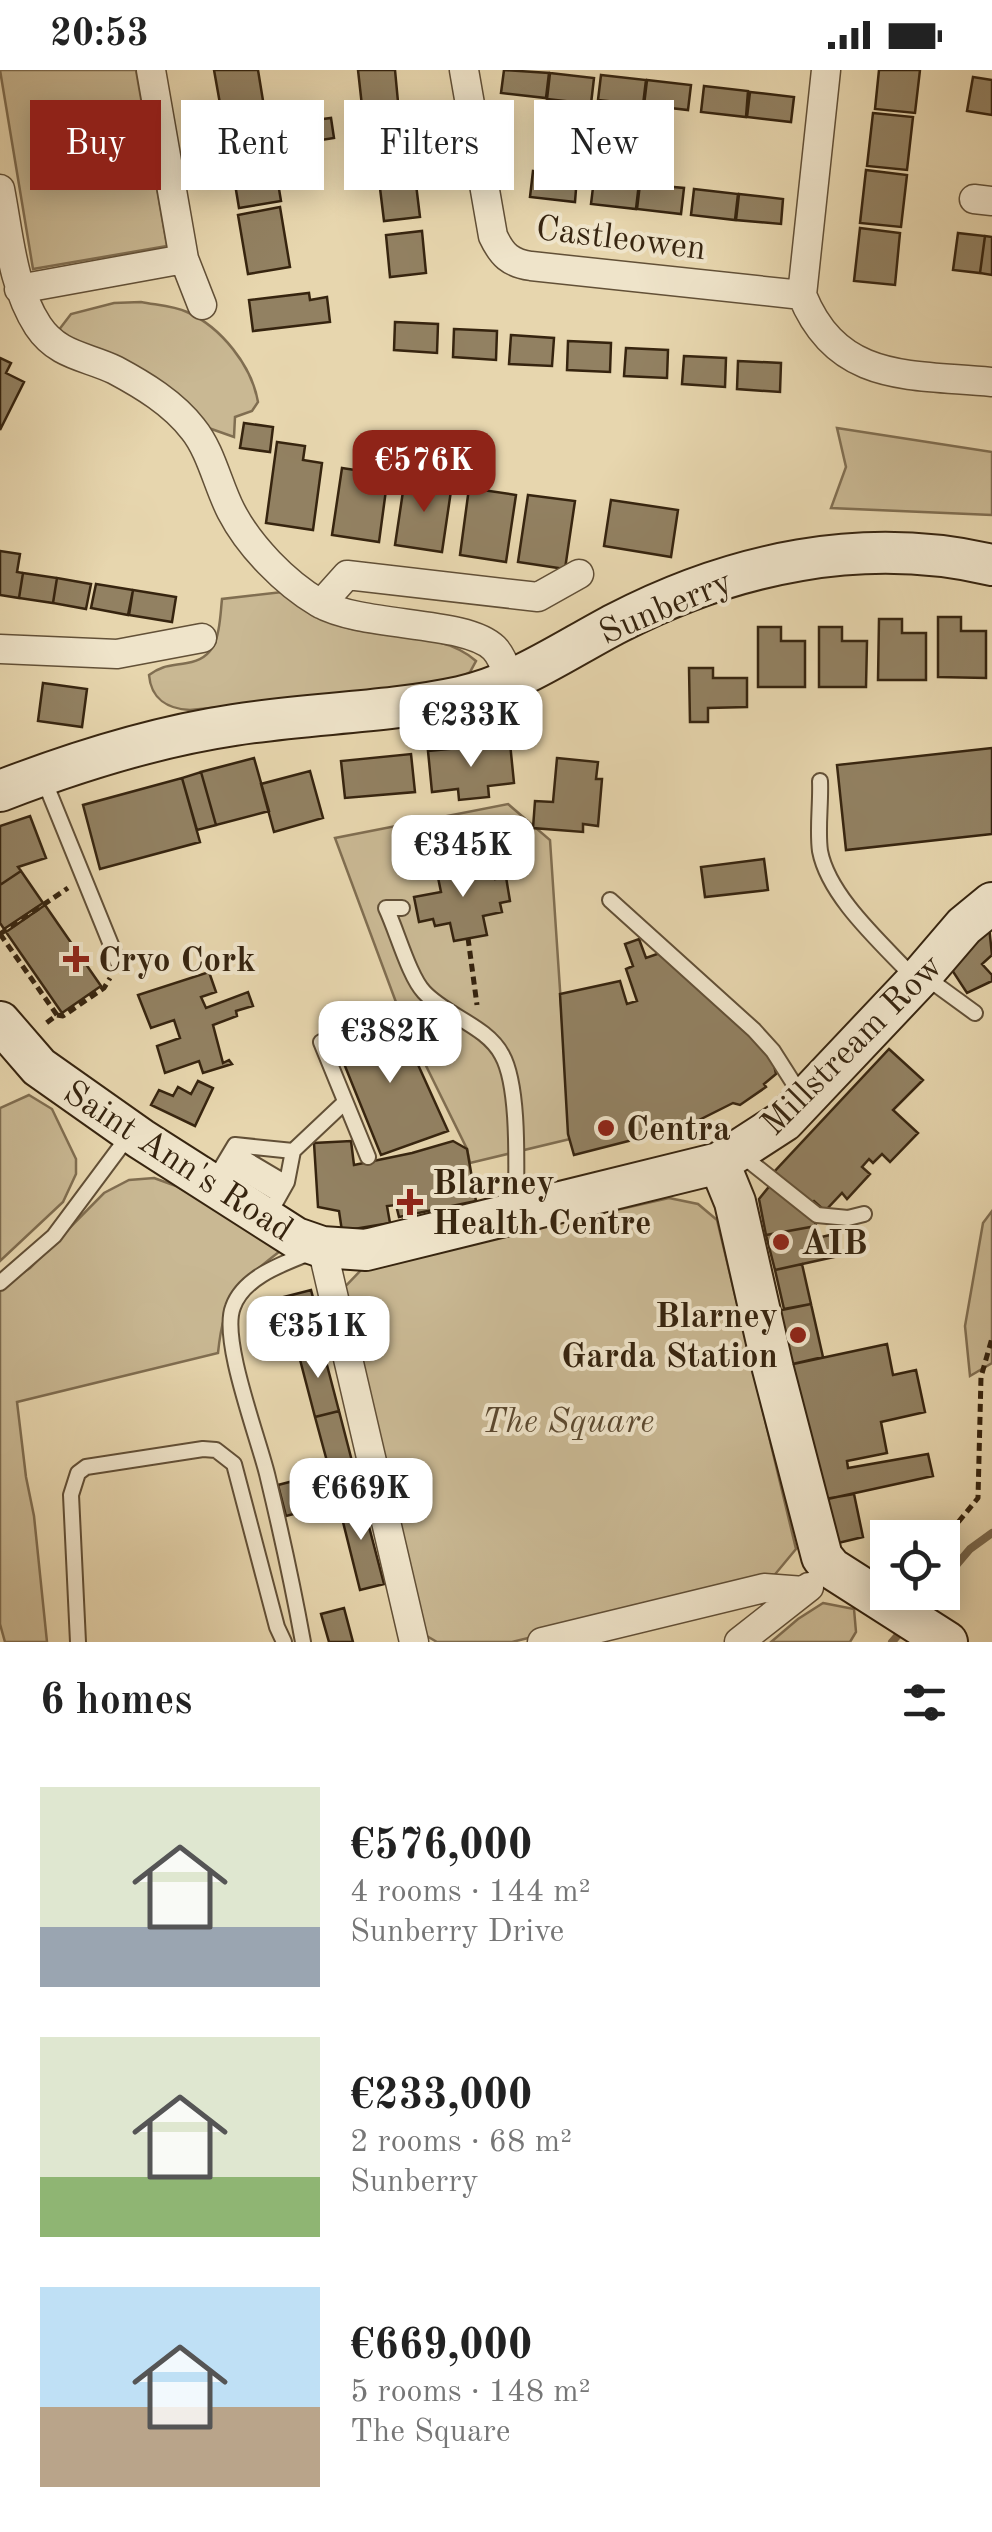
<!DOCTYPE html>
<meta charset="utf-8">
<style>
:root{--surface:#fff;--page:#f2f2f2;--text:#222;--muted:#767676;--accent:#8f2418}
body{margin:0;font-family:"Old Standard TT",serif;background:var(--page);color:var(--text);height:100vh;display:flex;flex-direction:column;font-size:38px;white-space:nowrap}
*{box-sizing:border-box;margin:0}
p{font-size:32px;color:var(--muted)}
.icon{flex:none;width:55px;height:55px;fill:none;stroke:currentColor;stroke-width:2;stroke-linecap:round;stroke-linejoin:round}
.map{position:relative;height:1572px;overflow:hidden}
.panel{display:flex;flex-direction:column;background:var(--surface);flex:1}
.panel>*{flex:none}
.banner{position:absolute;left:30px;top:30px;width:932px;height:90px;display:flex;gap:20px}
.fabs{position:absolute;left:870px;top:1450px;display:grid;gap:20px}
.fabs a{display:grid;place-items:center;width:90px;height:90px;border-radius:0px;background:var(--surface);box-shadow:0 5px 25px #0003;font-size:50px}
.price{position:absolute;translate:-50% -85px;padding:0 22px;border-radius:20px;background:#fff;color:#222;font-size:32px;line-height:65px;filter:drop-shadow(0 2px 5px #0008)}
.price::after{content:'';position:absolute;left:50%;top:60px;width:30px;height:22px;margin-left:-15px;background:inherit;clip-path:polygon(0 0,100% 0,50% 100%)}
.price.current{background:var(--accent);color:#fff}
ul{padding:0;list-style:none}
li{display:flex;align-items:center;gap:30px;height:250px;padding:0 40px}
li span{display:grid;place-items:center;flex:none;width:280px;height:200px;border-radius:0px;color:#555}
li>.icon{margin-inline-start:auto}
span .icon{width:120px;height:120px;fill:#fffc;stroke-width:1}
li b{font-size:42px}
h2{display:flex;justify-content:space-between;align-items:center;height:120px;padding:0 40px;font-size:42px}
.tag{padding:0 35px;border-radius:0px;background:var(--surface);box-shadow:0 5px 25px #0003;font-size:35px;line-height:90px}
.tag.current{background:var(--accent);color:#fff}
.status{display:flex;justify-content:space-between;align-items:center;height:70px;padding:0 50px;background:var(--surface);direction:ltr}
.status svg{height:28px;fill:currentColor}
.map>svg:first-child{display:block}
.green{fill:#c9b893;stroke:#806e51;stroke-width:2.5}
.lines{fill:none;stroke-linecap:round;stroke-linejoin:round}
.stream{stroke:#7c6a4e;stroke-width:8}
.building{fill:#928162;stroke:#36240f;stroke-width:2.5}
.lane-casing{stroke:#625037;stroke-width:18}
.street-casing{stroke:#625037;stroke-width:31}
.secondary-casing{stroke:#36240f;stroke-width:44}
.path{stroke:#36240f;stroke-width:5;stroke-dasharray:8 5;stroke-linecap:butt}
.lane{stroke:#efe4ca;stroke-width:14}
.street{stroke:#efe4ca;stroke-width:28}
.secondary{stroke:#efe4ca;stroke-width:40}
.poi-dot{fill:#8f2418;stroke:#efe4ca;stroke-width:4}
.labels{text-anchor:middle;stroke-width:8;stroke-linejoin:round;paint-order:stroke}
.street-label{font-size:35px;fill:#36240f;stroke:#efe4ca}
.poi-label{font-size:35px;font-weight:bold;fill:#36240f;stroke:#efe4ca;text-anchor:start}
.park-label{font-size:35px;font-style:italic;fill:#5b4930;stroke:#efe4ca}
</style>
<div class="status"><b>20:53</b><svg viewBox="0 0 49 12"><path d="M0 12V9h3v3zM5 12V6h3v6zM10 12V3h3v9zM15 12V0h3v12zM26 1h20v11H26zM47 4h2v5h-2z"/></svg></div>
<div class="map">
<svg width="992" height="1572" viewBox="0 0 992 1572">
<rect width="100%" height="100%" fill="#e7d6ae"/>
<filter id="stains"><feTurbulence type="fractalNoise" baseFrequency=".002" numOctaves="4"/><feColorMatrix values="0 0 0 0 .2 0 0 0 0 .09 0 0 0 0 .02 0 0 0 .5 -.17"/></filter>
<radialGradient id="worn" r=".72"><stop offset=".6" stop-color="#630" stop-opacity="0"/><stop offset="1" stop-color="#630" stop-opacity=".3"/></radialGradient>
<path class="green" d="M0 0H136L167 176 33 199Z
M141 232C156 235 174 236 187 242 221 257 252 296 258 332L252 341 235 347 234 367 203 356 55 265 71 244 114 233Z
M837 358 992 382V445L831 438 846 397Z
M291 521C298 528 305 538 313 543 361 576 435 554 476 591L470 602 455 610 411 618 190 640C168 639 151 629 149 605 162 595 171 596 187 593 221 588 219 557 222 529Z
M508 734 550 770 570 1069 470 1093 467 1079 400 943 335 768Z
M29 1025 52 1039 76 1089V1104L63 1132 0 1191V1038Z
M154 1108 176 1116 284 1178C239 1213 224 1224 218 1283L17 1332 26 1407 34 1446 47 1572H5L0 1554V1218L30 1198 104 1123 129 1110Z
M669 1128 698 1134 717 1150 796 1479 772 1508 512 1572H437L420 1562 342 1220 363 1198Z
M992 1141V1293L970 1306 965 1256 983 1153Z
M823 1533 854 1539 856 1562 850 1572H771L798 1549Z"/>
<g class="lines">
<path class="stream" d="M942 1512 970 1479 992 1463
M920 1538 934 1522
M892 1572 905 1557"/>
</g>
<path class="building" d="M214 0H258L266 49 224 56Z
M358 0H395L398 32 362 36Z
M504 0 549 3 546 28 501 23Z
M879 0H920L915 43 875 39Z
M550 3 594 8 591 34 547 29Z
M601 5 646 10 643 35 598 30Z
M973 7 992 10V45L967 41Z
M647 10 691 15 688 40 644 35Z
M704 16 748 21 746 47 701 42Z
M750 22 794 27 791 52 747 47Z
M873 43 913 47 907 100 867 96Z
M331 48 334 68 302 73 299 52Z
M404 50 409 91 373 95 368 54Z
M271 71 281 131 239 138 229 78Z
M866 100 907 105 901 157 860 153Z
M533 101 577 106 575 132 530 127Z
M415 106 420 147 384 151 379 110Z
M594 109 639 113 636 139 591 134Z
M640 114 684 118 681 144 637 139Z
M694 119 738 124 735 150 691 145Z
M739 124 783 129 781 154 736 150Z
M280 137 290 197 248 204 238 145Z
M860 158 900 163 895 215 854 211Z
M422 161 426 203 390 207 386 165Z
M958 163 985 166 980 203 953 200Z
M985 166 992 167V205L980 203Z
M309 223 310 230 327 227 330 252 253 261 249 230Z
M395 252 438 254 437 283 394 280Z
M454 259 497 261 496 290 453 287Z
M511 265 554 268 552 296 509 294Z
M568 271 611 273 610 302 567 300Z
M626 278 668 280 667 308 624 306Z
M684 286 726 288 725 317 682 314Z
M0 288 11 293 6 303 24 312 0 360Z
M738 291 781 293 780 322 737 319Z
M244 353 273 357 270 382 240 378Z
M277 372 305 376 303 390 322 393 313 460 266 453Z
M342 398 388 405 379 472 332 465Z
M405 408 452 414 442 482 395 475Z
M469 418 516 425 506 492 460 485Z
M528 425 575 431 565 499 518 492Z
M611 430 678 440 671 487 604 476Z
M0 481 20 484 17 502 23 503 19 528 0 525Z
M23 503 57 508 53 533 19 528Z
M57 508 91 514 86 539 53 533Z
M96 514 133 520 128 545 91 538Z
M133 520 176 527 172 552 129 545Z
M938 547H961V561H986V608L938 607Z
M879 549H902V563H926V610H878Z
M758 557H781V571H805V617H758Z
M819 557H842V571H867L866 617H819Z
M689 598H713V608H747V637L708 638V652H690Z
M43 613 87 619 82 657 38 651Z
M510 673 514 713 488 716 489 727 459 730 458 719 432 722 428 681Z
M992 678V764L846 780 837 695Z
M411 684 415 722 345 728 341 691Z
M254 688 269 741 216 755 201 702Z
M557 688 598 692 596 709H602L598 756 583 754V762L533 758 535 731 553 732Z
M310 701 323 748 274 762 261 714Z
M201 702 216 755 197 760 182 708Z
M182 708 200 772 100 799 83 735Z
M30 746 46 788 18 797 21 801 0 815V756Z
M466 787 470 807 493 802 495 809 506 807 510 831 500 833 502 842 483 846 487 865 454 871 450 853 435 856 433 849 419 852 414 827 441 822 435 793Z
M764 789 768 820 705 827 701 797Z
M21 801 43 833 4 859 0 853V815Z
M45 835 101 916 62 943 6 862Z
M989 856 992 885 982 894 992 905V911L967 923 950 897Z
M639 869 646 888 660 883 771 981 776 1004 764 1014 766 1017 740 1035 733 1033 687 1056 574 1085 568 1064 560 924 620 911 627 934 637 931 626 899 633 896 625 874Z
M209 902 216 922 201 927 206 938 248 922 253 936 236 941 237 946 213 955 223 993 229 990 232 994 203 1003 199 991 165 1003 157 976 180 968 174 950 151 958 138 925Z
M396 946 448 1061 381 1085 334 969Z
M889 979 923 1010 893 1040 918 1063 890 1092 882 1084 873 1093 869 1089 862 1097 870 1104 847 1129 842 1123 825 1141 814 1131 810 1134 774 1102Z
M198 1011 213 1018 195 1056 151 1035 159 1020 173 1026 178 1017 191 1024Z
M351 1071 354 1095 412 1083 453 1071 467 1079 476 1131 399 1147 396 1135 387 1136 390 1153 342 1161 339 1141 318 1137 314 1073Z
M772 1113 812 1143 816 1156 766 1165 759 1129Z
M816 1156 817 1168 830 1165 834 1187 775 1200 766 1165Z
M802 1194 811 1234 784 1239 775 1200Z
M311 1220 324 1269 297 1276 284 1227Z
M811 1234 823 1287 784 1296 772 1242Z
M887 1274 893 1305 916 1300 925 1342 881 1352 887 1383 847 1391 848 1398 928 1384 933 1406 814 1432 784 1296Z
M322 1276 339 1341 315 1347 298 1282Z
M339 1341 361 1426 338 1432 315 1347Z
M301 1409 309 1440 286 1446 278 1415Z
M854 1424 863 1467 834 1474 825 1429Z
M361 1426 384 1514 360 1520 338 1432Z
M344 1538 353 1572H329L321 1544Z"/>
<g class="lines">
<defs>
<path id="lane" d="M44 710 118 892
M820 711C821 734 817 759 820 781 829 828 884 875 916 910
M610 830 754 960 773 981 801 1025
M402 838H386C397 861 409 906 424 922 446 946 487 956 502 985 520 1017 516 1100 516 1138
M927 908 975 943
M321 972 368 1087
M232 1081 286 1113
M739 1083 817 1145 848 1148 864 1144
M225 1092 279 1125
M214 1110 235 1075 293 1081
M269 1144 287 1112 293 1081 345 1032
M0 1213 54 1166 130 1064
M78 1572 71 1425 78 1403 86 1397 203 1379 216 1380 234 1394 277 1557 284 1572
M303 1572C293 1517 281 1462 268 1408 260 1372 220 1270 233 1237 244 1206 285 1193 312 1182"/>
<path id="street" d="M464 0 493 166C502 185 510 193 531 196L802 225
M826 0 802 225C838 314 911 304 992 312
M0 119C9 165 12 216 38 256 58 286 86 286 115 300 143 315 173 333 193 359 211 381 218 416 231 441 249 476 285 513 319 533 363 558 466 550 494 578 502 586 506 600 511 611
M974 129 992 131
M184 189 202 235
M19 219 184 189 151 0
M321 534 347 505 538 527 579 504
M0 579 117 584 202 568
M322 1177 414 1572
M542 1572 764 1518 804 1521
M739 1572 809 1517"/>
<path id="secondary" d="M0 721C75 692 154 667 234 655 309 643 385 643 460 627 516 615 567 579 617 553 733 493 863 465 992 495
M0 952 39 997 141 1069 296 1168 322 1177 366 1180 719 1093 784 1051 922 905 964 856 992 833
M719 1093 735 1132 773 1299 822 1487 831 1498 947 1572"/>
</defs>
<use href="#lane" class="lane-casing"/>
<use href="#street" class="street-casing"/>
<use href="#secondary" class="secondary-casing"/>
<path class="path" d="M0 864 57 945 45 954
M0 864 68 818
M468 868 477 935
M57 945 63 946 104 918 110 908
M942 1472 978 1428 981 1307 992 1268"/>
<use href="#lane" class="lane"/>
<use href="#street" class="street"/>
<use href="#secondary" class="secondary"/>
</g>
<g class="poi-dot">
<path d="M71 874h10v10h10v10h-10v10h-10v-10h-10v-10h10z"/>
<circle cx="606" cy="1058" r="10"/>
<path d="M405 1117h10v10h10v10h-10v10h-10v-10h-10v-10h10z"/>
<circle cx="781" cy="1172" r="10"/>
<circle cx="798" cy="1265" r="10"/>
</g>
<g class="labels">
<g class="street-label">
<text transform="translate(621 167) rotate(7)" y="12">Castleowen</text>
<text transform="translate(665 536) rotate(-23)" y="12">Sunberry</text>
<text transform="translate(851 974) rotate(-45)" y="12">Millstream Row</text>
<text transform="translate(179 1090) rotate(33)" y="12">Saint Ann's Road</text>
</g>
<g class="poi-label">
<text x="98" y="901">Cryo Cork</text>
<text x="626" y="1070">Centra</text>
<text x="432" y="1124">Blarney<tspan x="432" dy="40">Health Centre</tspan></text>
<text x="801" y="1184">AIB</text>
<text x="778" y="1257" text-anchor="end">Blarney<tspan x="778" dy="40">Garda Station</tspan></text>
</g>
<g class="park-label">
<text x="568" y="1362">The Square</text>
</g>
</g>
<rect width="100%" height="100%" filter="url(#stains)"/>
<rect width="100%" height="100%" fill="url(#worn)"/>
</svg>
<div class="fabs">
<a><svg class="icon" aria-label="locate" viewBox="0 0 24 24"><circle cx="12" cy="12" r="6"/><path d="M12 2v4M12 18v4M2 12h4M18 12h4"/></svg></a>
</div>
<b class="price current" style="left:424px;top:445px">€576K</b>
<b class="price" style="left:471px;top:700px">€233K</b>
<b class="price" style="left:463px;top:830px">€345K</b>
<b class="price" style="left:390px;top:1016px">€382K</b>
<b class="price" style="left:318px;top:1311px">€351K</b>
<b class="price" style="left:361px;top:1473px">€669K</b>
<div class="banner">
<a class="tag current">Buy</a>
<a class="tag">Rent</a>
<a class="tag">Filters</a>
<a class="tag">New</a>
</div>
</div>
<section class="panel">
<h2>6 homes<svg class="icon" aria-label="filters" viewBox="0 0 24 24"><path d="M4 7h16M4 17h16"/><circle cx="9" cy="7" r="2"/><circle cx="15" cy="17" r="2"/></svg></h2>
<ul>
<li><span style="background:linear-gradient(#dfe7d0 70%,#9aa5b1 0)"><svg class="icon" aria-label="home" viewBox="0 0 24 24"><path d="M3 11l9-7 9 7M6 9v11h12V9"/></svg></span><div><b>€576,000</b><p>4 rooms · 144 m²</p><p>Sunberry Drive</p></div></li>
<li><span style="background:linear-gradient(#dfe7d0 70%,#8fb573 0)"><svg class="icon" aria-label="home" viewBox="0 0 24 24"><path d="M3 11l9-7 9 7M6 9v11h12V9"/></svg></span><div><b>€233,000</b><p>2 rooms · 68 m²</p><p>Sunberry</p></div></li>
<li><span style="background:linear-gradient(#bfe0f5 60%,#b9a48a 0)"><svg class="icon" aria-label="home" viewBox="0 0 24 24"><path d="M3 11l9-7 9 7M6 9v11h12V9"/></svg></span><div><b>€669,000</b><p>5 rooms · 148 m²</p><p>The Square</p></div></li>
</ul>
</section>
